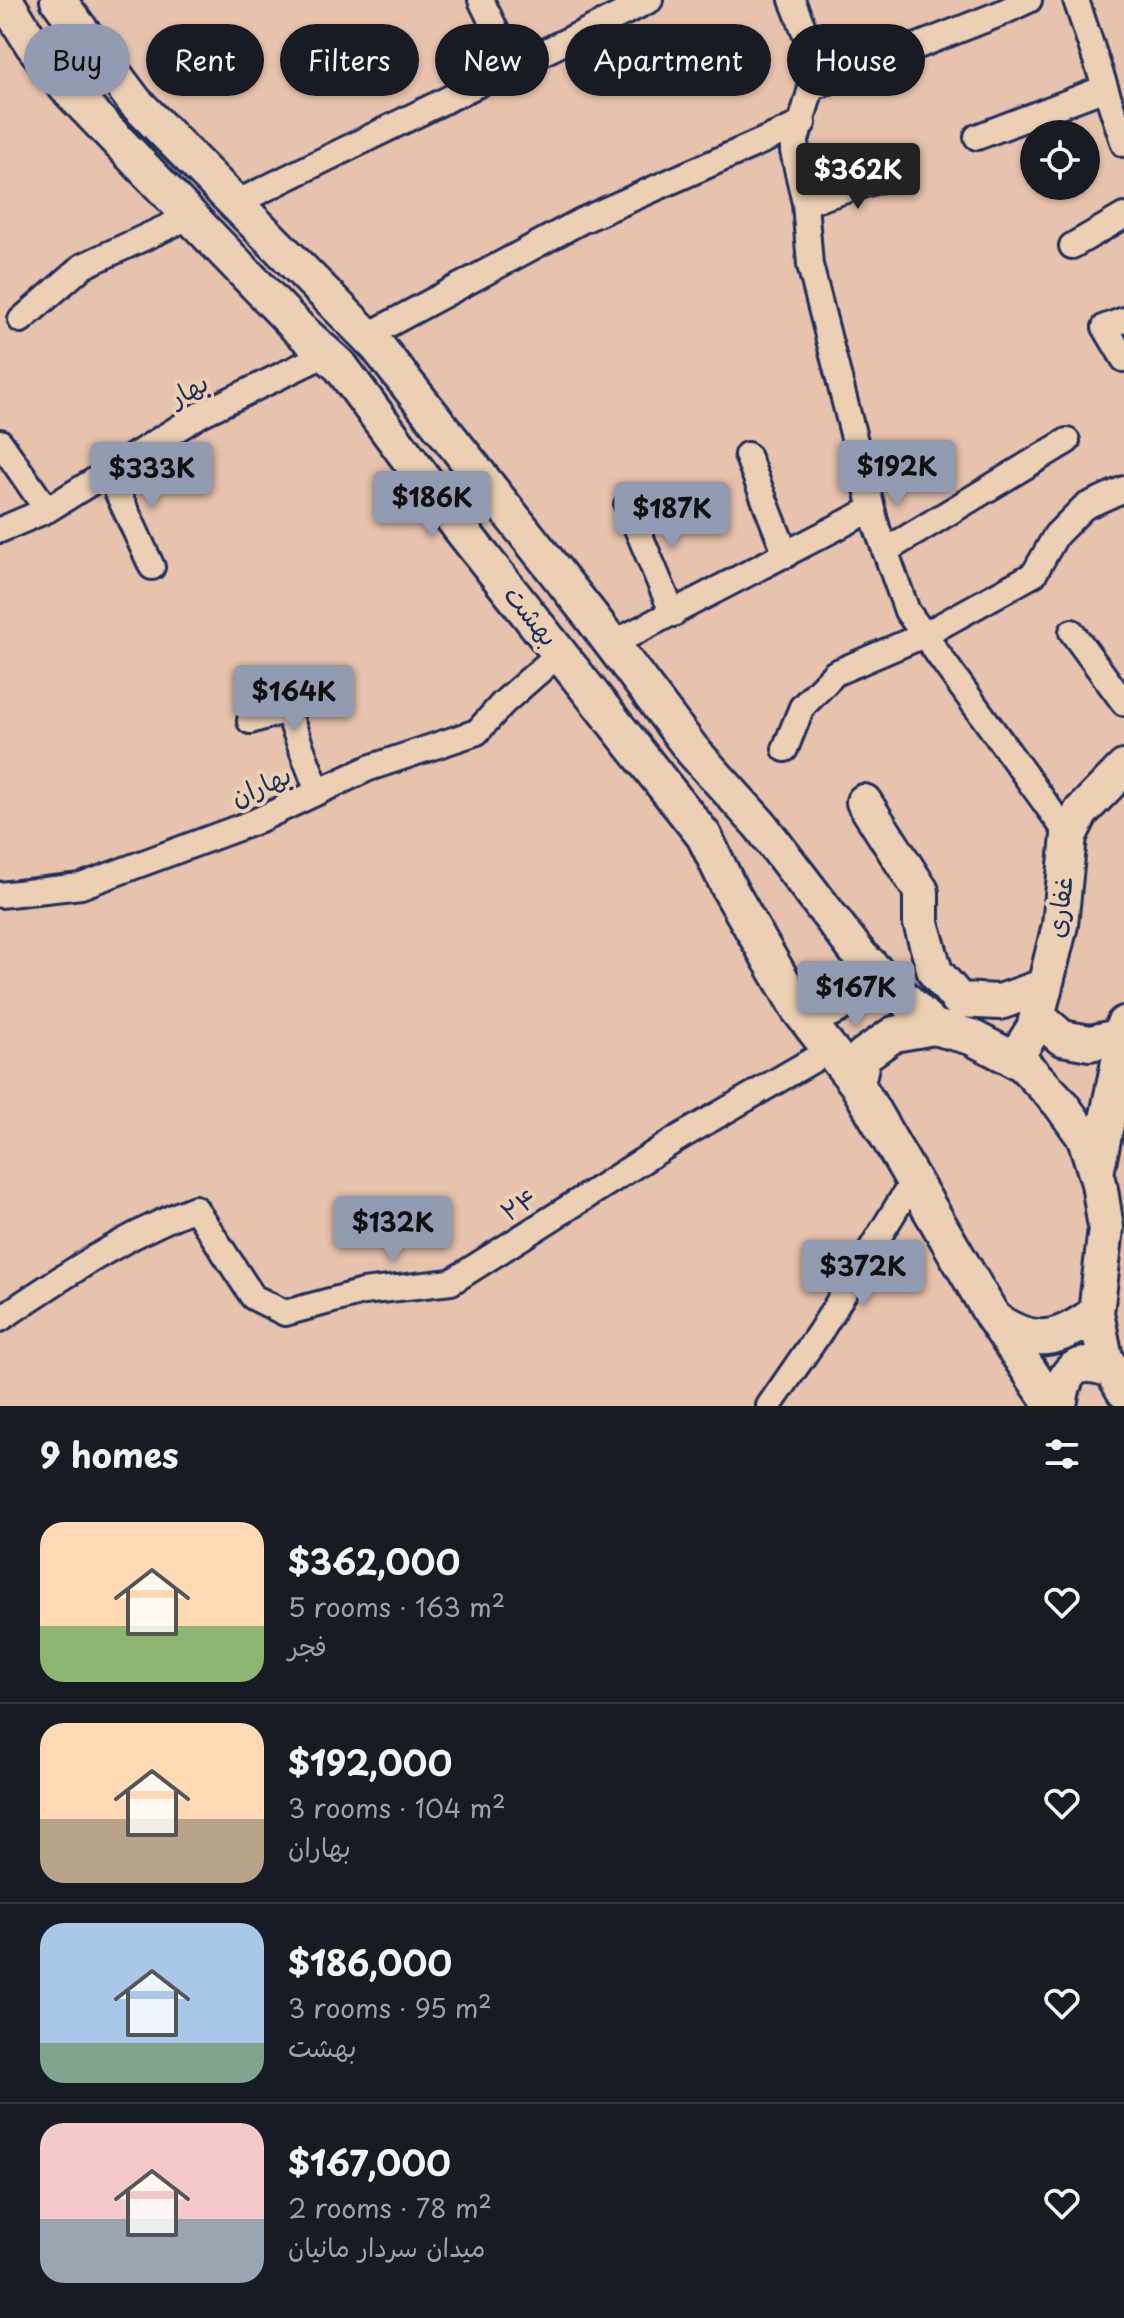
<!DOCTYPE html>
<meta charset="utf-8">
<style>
:root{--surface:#171b24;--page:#242831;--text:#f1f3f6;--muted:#9ea1a6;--line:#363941;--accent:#919bb2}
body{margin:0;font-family:"Playpen Sans","Playpen Sans Arabic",sans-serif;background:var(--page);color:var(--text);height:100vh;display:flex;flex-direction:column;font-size:30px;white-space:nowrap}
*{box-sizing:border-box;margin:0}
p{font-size:26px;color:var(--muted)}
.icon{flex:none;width:44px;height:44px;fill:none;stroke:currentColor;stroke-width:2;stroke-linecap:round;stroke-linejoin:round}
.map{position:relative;height:1406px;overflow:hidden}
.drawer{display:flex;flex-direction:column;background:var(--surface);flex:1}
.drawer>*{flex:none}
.guide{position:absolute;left:24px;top:24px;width:1076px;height:72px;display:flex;gap:16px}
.controls{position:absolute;left:1020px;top:120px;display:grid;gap:16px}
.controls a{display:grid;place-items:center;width:80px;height:80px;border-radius:50%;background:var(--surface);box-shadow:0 2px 6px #0004;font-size:40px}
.price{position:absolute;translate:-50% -68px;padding:0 18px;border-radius:8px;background:var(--accent);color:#111;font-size:26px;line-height:52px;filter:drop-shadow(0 2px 4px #0008)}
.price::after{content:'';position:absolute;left:50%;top:48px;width:24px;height:18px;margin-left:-12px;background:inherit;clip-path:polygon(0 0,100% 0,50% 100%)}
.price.current{background:#222;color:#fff}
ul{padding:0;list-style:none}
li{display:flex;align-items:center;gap:24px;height:200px;padding:0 40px}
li+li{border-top:2px solid var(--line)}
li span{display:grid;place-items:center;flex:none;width:224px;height:160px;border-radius:24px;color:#555}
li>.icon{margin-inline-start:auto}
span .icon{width:96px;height:96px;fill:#fffc;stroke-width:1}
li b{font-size:34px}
h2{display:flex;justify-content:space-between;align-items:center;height:96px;padding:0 40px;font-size:34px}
.pill{padding:0 28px;border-radius:36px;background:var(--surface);box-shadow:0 2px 6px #0004;font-size:28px;line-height:72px}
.pill.current{background:var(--accent);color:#111}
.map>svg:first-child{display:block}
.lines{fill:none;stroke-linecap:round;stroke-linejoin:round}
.street-casing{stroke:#1b2f5e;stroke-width:30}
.secondary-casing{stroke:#1b2f5e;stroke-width:40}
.street{stroke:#ecd0b3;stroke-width:24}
.secondary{stroke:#ecd0b3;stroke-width:34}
.labels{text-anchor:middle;stroke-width:8;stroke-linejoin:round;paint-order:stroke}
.street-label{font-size:26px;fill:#1b2f5e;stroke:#ecd0b3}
</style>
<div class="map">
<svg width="1124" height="1406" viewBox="0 0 1124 1406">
<rect width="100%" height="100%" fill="#e7c2ac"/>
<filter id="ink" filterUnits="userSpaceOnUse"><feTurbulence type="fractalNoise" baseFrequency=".0125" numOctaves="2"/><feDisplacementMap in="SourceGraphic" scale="16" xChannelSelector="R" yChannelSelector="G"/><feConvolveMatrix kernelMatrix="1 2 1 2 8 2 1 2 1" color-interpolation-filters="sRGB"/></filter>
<g filter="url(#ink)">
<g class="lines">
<defs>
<path id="street" d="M481 0 514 68
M792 0 808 40 811 88 793 151 805 203 810 265 877 528 907 611 1069 836
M1076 0 1124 144
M811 88 999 14 1029 0
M977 137 1105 88
M236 203 650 0
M805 203 897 174
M1072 246 1124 216
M21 320 83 266 191 216
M1124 320 1105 327 1124 359
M367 336 581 221 803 123
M0 442 47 510
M747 455 786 555
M108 472 152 567
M627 505 673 614
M0 530 47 510 201 414 326 354
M885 551 1067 441
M1072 632 1124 703
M612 644 872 509
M287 710 318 792
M250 721 287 710 314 692
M785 749 802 707 835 673 924 635 1034 574 1056 535 1084 507 1124 489
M0 895 81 886 254 822 369 768 477 732 503 703 560 653
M0 1319C62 1277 125 1235 195 1208L253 1297 285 1313 363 1292 451 1282 680 1137 830 1050
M769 1406 820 1332 913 1181"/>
<path id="secondary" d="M5 0 33 45 66 87 298 328 341 367 460 528 704 836 730 890 799 1010 857 1084 994 1319C1034 1347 1059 1341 1096 1313L1106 1228 1099 1183 1085 1138 1060 1103 1023 1064 971 1037 934 1027 894 1034 863 1056 857 1084
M58 0 135 102 377 346 590 615 693 751 760 825 861 957 934 1027
M864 802 921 891V923L935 972 959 1000 1000 1002 1045 986
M799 1010C834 1019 856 995 870 965
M1037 1016 1062 1038 1090 1043 1122 1036
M1014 1060 1034 1028 1045 986 1060 925 1069 836 1081 812 1124 768
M1096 1173 1119 1062 1124 1024
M1096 1313 1105 1358 1124 1391
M995 1320 1053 1406
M1059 1406C1064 1369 1075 1356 1114 1371"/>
</defs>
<use href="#street" class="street-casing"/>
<use href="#secondary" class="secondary-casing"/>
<use href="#street" class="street"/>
<use href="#secondary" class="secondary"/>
</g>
</g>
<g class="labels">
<g class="street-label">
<text transform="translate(189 390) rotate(-29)" y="9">بهار</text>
<text transform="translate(531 616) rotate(51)" y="9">بهشت</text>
<text transform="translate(261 786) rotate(-24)" y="9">بهاران</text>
<text transform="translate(1060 907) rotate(-82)" y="9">غفاری</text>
<text transform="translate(519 1205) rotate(-32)" y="9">۲۴</text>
</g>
</g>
</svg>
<div class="controls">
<a><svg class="icon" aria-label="locate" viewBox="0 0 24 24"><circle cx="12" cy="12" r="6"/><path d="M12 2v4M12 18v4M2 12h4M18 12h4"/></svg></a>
</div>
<b class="price current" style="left:858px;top:211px">$362K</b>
<b class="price" style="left:897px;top:508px">$192K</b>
<b class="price" style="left:152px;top:510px">$333K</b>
<b class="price" style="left:432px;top:539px">$186K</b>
<b class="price" style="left:672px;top:550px">$187K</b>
<b class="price" style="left:294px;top:733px">$164K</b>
<b class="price" style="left:856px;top:1029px">$167K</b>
<b class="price" style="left:393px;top:1264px">$132K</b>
<b class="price" style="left:863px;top:1308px">$372K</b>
<div class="guide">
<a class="pill current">Buy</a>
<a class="pill">Rent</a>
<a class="pill">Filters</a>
<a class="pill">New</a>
<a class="pill">Apartment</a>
<a class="pill">House</a>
</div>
</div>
<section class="drawer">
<h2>9 homes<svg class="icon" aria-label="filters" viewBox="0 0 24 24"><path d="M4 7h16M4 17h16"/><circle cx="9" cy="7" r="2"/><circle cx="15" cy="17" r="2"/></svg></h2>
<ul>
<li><span style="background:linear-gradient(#ffd9b3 65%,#8fb573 0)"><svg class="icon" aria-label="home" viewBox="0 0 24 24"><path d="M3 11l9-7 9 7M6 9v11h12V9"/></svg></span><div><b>$362,000</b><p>5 rooms · 163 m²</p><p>فجر</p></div><svg class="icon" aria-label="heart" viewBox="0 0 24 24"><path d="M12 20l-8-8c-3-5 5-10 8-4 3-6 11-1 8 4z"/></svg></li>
<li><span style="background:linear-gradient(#ffd9b3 60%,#b9a48a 0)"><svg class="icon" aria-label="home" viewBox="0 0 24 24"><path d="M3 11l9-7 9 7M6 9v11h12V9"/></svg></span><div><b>$192,000</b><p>3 rooms · 104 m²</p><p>بهاران</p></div><svg class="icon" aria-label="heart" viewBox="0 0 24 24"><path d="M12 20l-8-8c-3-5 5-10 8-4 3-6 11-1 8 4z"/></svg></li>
<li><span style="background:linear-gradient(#a9c7e8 75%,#7fa58c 0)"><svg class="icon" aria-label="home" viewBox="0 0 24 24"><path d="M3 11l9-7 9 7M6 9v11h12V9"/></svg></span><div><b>$186,000</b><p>3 rooms · 95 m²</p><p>بهشت</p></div><svg class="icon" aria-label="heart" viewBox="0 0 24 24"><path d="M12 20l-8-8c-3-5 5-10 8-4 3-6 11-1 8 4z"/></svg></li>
<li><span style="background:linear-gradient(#f6c9c9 60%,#9aa5b1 0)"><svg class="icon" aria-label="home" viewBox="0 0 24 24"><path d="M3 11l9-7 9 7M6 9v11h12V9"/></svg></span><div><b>$167,000</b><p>2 rooms · 78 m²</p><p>میدان سردار مانیان</p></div><svg class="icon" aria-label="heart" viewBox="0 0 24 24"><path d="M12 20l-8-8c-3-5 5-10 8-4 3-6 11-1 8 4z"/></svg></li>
</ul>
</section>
